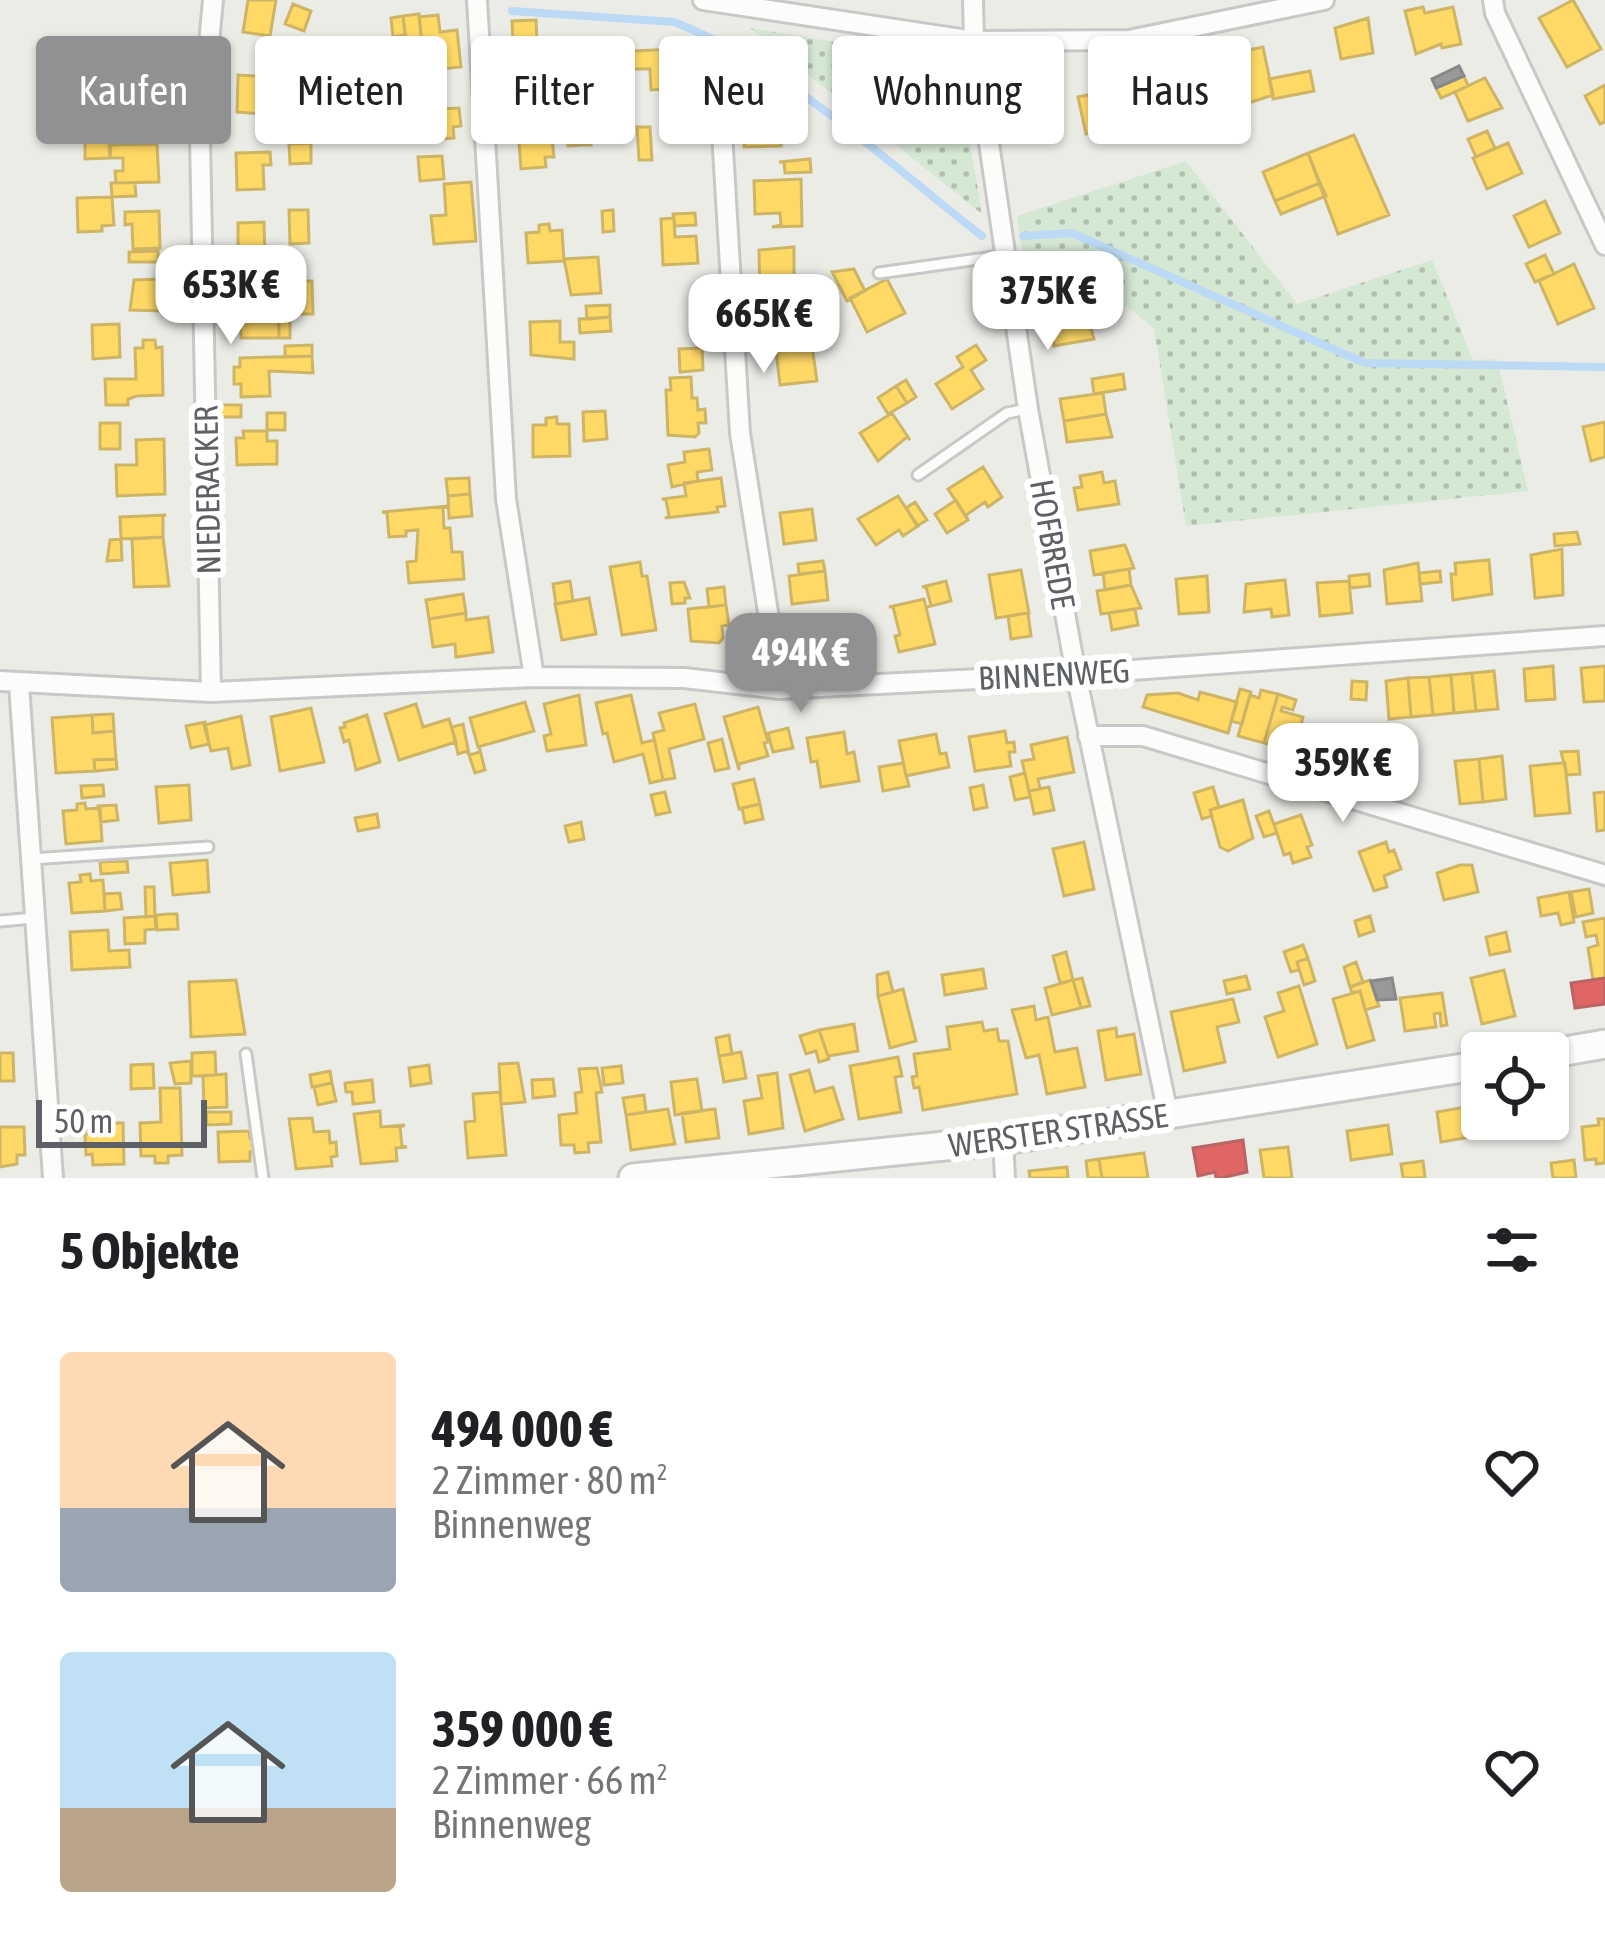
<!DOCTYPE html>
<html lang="de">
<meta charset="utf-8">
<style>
:root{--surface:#fff;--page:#f2f2f2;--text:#202124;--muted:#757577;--accent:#8f9192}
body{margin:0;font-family:"Asap Condensed",sans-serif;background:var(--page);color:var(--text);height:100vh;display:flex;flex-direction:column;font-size:45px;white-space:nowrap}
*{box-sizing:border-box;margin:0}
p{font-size:39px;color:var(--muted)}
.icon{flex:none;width:66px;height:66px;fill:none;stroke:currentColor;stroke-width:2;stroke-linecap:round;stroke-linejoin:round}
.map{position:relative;height:1178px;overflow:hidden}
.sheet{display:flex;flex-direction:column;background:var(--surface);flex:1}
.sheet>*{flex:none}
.top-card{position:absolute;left:36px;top:36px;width:1533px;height:108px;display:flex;gap:24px}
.tools{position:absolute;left:1461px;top:1032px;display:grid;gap:24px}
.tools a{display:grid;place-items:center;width:108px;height:108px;border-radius:12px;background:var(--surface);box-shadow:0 3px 9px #0004;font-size:60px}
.scale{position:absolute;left:36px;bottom:30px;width:171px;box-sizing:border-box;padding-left:12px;border:6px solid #5d6065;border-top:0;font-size:33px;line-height:42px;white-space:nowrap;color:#5d6065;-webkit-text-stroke:9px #fff;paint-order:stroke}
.price{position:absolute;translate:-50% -102px;padding:0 27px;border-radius:24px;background:#fff;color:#222;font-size:39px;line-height:78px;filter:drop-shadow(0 3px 6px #0008)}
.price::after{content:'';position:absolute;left:50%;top:72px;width:36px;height:27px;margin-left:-18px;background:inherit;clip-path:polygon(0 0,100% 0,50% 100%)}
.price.on{background:var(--accent);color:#fff}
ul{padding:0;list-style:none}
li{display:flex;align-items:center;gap:36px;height:300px;padding:0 60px}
li span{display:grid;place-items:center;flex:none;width:336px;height:240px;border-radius:12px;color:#555}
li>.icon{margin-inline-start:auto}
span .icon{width:144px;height:144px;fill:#fffc;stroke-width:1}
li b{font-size:51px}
h2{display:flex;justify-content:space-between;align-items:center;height:144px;padding:0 60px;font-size:51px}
.pill{padding:0 42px;border-radius:12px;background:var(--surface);box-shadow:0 3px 9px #0004;font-size:42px;line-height:108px}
.pill.on{background:var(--accent);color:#fff}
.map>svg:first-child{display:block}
.green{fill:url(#green-dots)}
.homes{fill:#ffd966;stroke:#ceb566;stroke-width:3}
.shops{fill:#e06666;stroke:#b96466;stroke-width:3}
.industry{fill:#999;stroke:#878889;stroke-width:3}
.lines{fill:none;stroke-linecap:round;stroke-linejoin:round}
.stream{stroke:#bcd9f5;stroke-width:8}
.service-casing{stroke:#c8c8c8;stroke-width:15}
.minor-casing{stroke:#c8c8c8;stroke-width:24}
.secondary-casing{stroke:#c8c8c8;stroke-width:33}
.service{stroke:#fcfcfb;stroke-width:9}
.minor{stroke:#fcfcfb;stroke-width:18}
.secondary{stroke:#fcfcfb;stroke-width:27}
.labels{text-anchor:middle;stroke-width:12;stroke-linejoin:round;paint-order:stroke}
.street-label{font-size:33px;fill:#5d6065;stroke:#fff}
</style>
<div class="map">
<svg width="1605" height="1178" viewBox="0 0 1605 1178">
<defs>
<pattern id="green-dots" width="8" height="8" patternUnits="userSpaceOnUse" patternTransform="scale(3)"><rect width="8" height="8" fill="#d5e8d4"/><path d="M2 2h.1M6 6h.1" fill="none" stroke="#b0bfb0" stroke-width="1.8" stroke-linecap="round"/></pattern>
</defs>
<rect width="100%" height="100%" fill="#ecece7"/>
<path class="green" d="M750 28 939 59 959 77 982 214Z
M1186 161 1297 304 1432 260 1473 360 1497 359 1528 491 1186 526 1154 328 1078 269 1026 278 1017 216Z"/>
<path class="homes" d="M248 0H276L270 36 243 32Z
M1573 0 1601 49 1567 67 1539 18Z
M293 4 311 11 304 31 285 24Z
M1423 7 1425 13 1453 7 1461 44 1442 48 1441 44 1416 54 1405 11Z
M419 14 422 44 407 46 403 16Z
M438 15 440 32 457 30 461 67 409 72 407 46 422 44 419 17Z
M403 16 405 35 393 37 391 18Z
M1368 18 1373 53 1341 59 1335 28Z
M536 20 537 41 513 42 512 21Z
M556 45 559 95 516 98 509 67 514 66 513 47Z
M1263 47 1273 95 1239 106 1238 99 1209 107 1199 60Z
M679 49 680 62H687L688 73H681V88L651 90 650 69H633L632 51Z
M1198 54 1202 74 1191 77 1187 56Z
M297 67 320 70 319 82 295 79Z
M111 68 112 92H97L92 69Z
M1310 71 1314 91 1273 99 1269 79Z
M238 75 271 77V89H265L263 114 237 112Z
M1464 76 1468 86 1441 98 1436 88Z
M155 77 156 115H129L128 91H121V79Z
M1485 78 1502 108 1468 121 1455 92Z
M629 80 630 98 613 99 612 82Z
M1605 85V122L1600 124 1585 96Z
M1126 87 1134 124 1132 120 1102 126 1104 131 1086 134 1078 97Z
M428 91 430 109 402 112 401 93Z
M459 108 461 126 453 127 454 138 424 140 421 110Z
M580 109 582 145 568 146 566 120 550 121V111Z
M580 109H589L591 145H582Z
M780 111 781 146 744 147 743 112Z
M550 119 554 157H545L546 167 521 169 518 128 531 127V120Z
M637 127H650L652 160H639Z
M112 130 110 158 85 159V136L105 135V131Z
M1487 131 1495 148 1476 157 1468 139Z
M1354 135 1389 215 1338 234 1308 153Z
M311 143V163L290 164 289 144Z
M1508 143 1522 173 1487 189 1473 158Z
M157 144 159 182 116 183 115 171H123V158H110L109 145Z
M270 152 271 165H263L264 189 237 190 236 153Z
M1308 153 1320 183 1275 201 1263 172Z
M442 156 444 179 420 181 418 157Z
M810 159 811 172 785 173 784 162H779Z
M801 179 802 226 772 227 781 225 780 213 755 214 754 181Z
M471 182 476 241 434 244 431 216 446 215 444 184Z
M111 183H135L136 196 112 197Z
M1320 183 1326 196 1281 214 1275 201Z
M112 197 114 225 102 226V231L78 232 77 198Z
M1545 201 1560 233 1529 247 1514 216Z
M289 210H308L309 243 290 244Z
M613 210 614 231 603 232 602 211Z
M159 211 160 248 133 249 132 224 125 225V212Z
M695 213 696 225 675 226 673 214Z
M674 218 675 237 696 236 698 263 663 265 661 219Z
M264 222 265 259 238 260V223Z
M549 224 550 231 562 230 564 261 528 263 526 233 539 232V225Z
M794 247V290L760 298 759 250Z
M158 251V262H129V252Z
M1545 255 1554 274 1535 282 1526 264Z
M598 257 601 293 571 295 564 259Z
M1574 264 1594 308 1558 324 1539 281Z
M854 269 865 291 847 301 832 272Z
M160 279 161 311 130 310 134 280Z
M887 279 905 313 867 332 850 298Z
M291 281H312L313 314H291Z
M240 293H278L279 338H241Z
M1082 295 1094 339 1054 346 1049 300Z
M279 298H290V338H279Z
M610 305V317L587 319 586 306Z
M815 309 816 321 796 323 795 312Z
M610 317 611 331 580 333 579 319Z
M560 321V342H574V359L531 355 530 322Z
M816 321 819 341 795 344 792 324Z
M119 324 120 357 93 359 92 325Z
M143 340H155L156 348 162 347 163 395 137 396 128 399V405H106L105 379H136L135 348H143Z
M312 345V356L285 357V346Z
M976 345 986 360 971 370 983 389 952 409 936 384 963 367 957 357Z
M812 346 817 381 780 385 776 351Z
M702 348 703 370 680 372 679 349Z
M312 356 313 373 269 371 270 396 241 397V384H234V367H240V358Z
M1123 374 1125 389 1094 394 1092 379Z
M691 377 692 398H697L698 410 705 409 706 423H698L699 433 695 437 668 435 666 390H671L670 378Z
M906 380 916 397 907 403 896 386Z
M896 386 907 403 888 414 878 398Z
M1103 393 1106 414 1064 421 1060 399Z
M220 405H241V417H220Z
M605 411 607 439 584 441 583 412Z
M267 413H285V430H267Z
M892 413 910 440 907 437 878 461 860 433Z
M1106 414 1112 437 1067 442 1064 421Z
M557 417V424H569L570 456 533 457V425H546V418Z
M1605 422V457L1591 461 1583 427Z
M100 423H120V449H100Z
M243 431H267V441H277V464L237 465 236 438H244Z
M164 439 165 494 117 496 116 465H137L136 440Z
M709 449 712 470 697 472 698 481 672 487 668 465 685 462 684 452Z
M983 467 1002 497 988 507 985 502 966 515 968 520 948 489Z
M1102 472 1104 483 1115 481 1119 504 1078 510 1074 488 1082 487 1080 476Z
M469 478 470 494 448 496 446 479Z
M721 478 725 506 717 507 718 512 665 518 669 516 666 500 662 499 686 496 684 483Z
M470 494 472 516 449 518 448 496Z
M898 496 918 526 903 536 899 530 876 545 858 519Z
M956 500 968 520 947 533 935 514Z
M915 502 927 520 917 526 906 508Z
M448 506 443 508 444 528H450L452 552H462L464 579 409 583 407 562 416 561 418 530 406 531V536L389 537 387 513 382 512Z
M812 509 816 540 784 544 780 513Z
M166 515 163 516V537L121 539 120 517Z
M1577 532 1580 544 1555 546 1554 534Z
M163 537 169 586 134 587 132 539Z
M121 539 122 560 107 561 110 540Z
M1125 545 1134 568 1094 575 1090 551Z
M1562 549 1563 595 1535 598 1531 555Z
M1489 560 1492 594 1453 600 1451 574H1456L1455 563Z
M823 561 825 571 799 574 798 564Z
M640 562 642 576H647L656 630 622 635 610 567Z
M1418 563 1422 601 1387 604 1384 570Z
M1129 569 1131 585 1105 590 1103 573Z
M1021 570 1029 613 996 618 989 575Z
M825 571 828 600 792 604 789 576Z
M1440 571 1441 582 1420 584 1419 573Z
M1369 574 1370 586 1350 588 1349 576Z
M1207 576 1209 612 1179 614 1176 579Z
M1285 580 1289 615 1272 617 1271 609 1244 612 1246 584Z
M570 581 573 601 556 604 553 584Z
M946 581 951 601 927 607 931 605 926 587H922Z
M1349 581 1352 613 1320 616 1317 583Z
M684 582 690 598H685V603L672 604 670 583Z
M1131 585 1141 608 1101 614 1097 591Z
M724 587 726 605 709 607 707 589Z
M463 594 466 613 429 619 426 600Z
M589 598 596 634 562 640 555 604Z
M924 599 935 644 899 652 895 636 900 635 893 607H889Z
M726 605 729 625 722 626 723 638 719 643 691 641 688 609Z
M1135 609 1138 625 1112 630 1109 613Z
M466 613V620L488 617 493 652 456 657 455 644 433 647 429 619Z
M1028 613 1031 636 1011 639 1008 616Z
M858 622 861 651 845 653 843 635 832 636 831 625Z
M843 635 846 668 809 672 806 638Z
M872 642 875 669 864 670 862 643Z
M1553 666 1555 699 1526 701 1524 669Z
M1605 666V701L1584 702 1581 668Z
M1494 671 1498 709 1476 711 1472 673Z
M1472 673 1476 711 1454 713 1451 675Z
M1451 675 1454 713 1433 715 1429 677Z
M1429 677 1433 715 1411 717 1408 678Z
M1408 678 1411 717 1389 719 1386 681Z
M1352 681 1367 682 1366 700 1351 699Z
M1240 689 1251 692 1242 724 1231 721Z
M1261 690 1278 694 1264 743 1238 736 1250 695 1259 698Z
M1200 692 1237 702 1228 733 1143 707 1147 695 1178 693 1198 700Z
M1278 694 1296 700 1293 710 1282 707 1281 711 1303 717 1300 729 1305 731 1302 739 1297 738 1293 751 1264 743Z
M579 695 586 745 547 751 544 736 551 734 544 704Z
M631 695 642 743 654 740 653 733 663 780 650 783 643 754 614 762 607 733 603 734 596 703Z
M525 702 534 731 478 747 470 718Z
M416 704 423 727 449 719 456 742 399 760 385 714Z
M695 704 704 739 669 749 675 778 663 780 653 733 664 730 659 713Z
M758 707 768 742 764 743 768 756 739 764V770L724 717Z
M311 708 324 762 280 771 271 717Z
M113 714 114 731 93 733 92 715Z
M92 715 93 733 114 731 116 759 94 760 95 771 56 773 52 718Z
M367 715 380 762 356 770 349 740 344 742 340 728 345 727 344 723Z
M241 716 250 765 232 769 228 748 211 751 204 725Z
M205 722 209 744 191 748 186 726Z
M463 724 469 754V755L467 751 458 754 452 727Z
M1324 725 1351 727 1349 755 1322 753Z
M788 728 793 748 773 752 768 733Z
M1005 731 1007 743 1014 742 1015 752H1009L1011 766 975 771 969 737Z
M844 732 847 754 854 752 859 781 821 787 817 761 811 762 807 738Z
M936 734 940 754 946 753 949 767 906 776 899 741Z
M1067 737 1074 772 1038 779 1040 789 1029 791 1022 761 1034 759 1031 745Z
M722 739 729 768 715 771 708 743Z
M479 746 485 770 475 773 469 755 480 752Z
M1356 746 1368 747 1367 767 1355 766Z
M1578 751 1580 774 1567 775 1561 752Z
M1502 756 1506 799 1483 802 1479 759Z
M116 759 117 769 95 771 94 760Z
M1479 759 1483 802 1460 804 1455 761Z
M903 763 909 786 883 791 879 767Z
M1562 763H1565L1570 813 1535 816 1530 766Z
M1025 773 1030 797 1015 800 1010 777Z
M754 779 760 804 739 809 733 784Z
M103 785 104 796 82 798 81 786Z
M189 785 191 820 159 823 156 787Z
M983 785 987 807 974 810 970 788Z
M1049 787 1054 810 1034 814 1029 791Z
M1213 787 1219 807 1210 810 1212 816 1202 819 1194 793Z
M665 792 670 812 656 815 651 795Z
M1605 792V830L1597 831 1594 793Z
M1243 800 1253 838 1228 851 1220 847 1210 810Z
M85 803 86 809 100 808 102 841 66 844 63 811 77 810V804Z
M760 804 763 819 745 823 742 808Z
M116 805 118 820 101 822 98 806Z
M1269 811 1277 833 1264 837 1256 816Z
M377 814 379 827 358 831 355 818Z
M1301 815 1312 845 1307 847 1311 857 1293 863 1290 853 1284 855 1274 824Z
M581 822 584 839 569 842 565 826Z
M1084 842 1094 889 1064 896 1053 849Z
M1386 842 1389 852 1394 850 1401 869 1384 876 1387 887 1374 891 1359 852Z
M207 860 209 892 173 895 170 863Z
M127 861 128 872 101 874 100 862Z
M1460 865H1472L1478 892 1444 900 1437 873Z
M90 874 91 881 103 880 105 911 72 913 69 883 81 882 80 875Z
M145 887H154L155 916 146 917Z
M1589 889 1593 913 1576 917 1571 892Z
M1569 892 1574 922 1561 925 1558 913 1541 916 1538 898Z
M120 893 122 909 105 911 104 894Z
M168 914H177L178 929 157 930 156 915Z
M155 916 156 929 145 930V943L125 944 124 918Z
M1370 916 1374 931 1359 936 1355 921Z
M1605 918V978L1593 980 1588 948 1598 945 1596 935 1586 937 1583 922Z
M108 930 109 951 129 950 130 967 72 970 70 932Z
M1506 932 1510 951 1490 955 1486 937Z
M1303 945 1308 958 1297 962 1299 970 1291 972 1284 952Z
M1066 952 1073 980 1060 983 1053 956Z
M1308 958 1315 981 1304 985 1297 962Z
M1356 962 1363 982 1350 987 1344 967Z
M983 969 986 988 945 995 942 975Z
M1504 970 1515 1016 1482 1024 1471 978Z
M888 972 893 992 878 996 877 975Z
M1246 976 1250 989 1227 994 1224 981Z
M1082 978 1090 1006 1081 1008 1073 980Z
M236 980 245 1034 191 1037 189 982Z
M1073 980 1081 1008 1052 1015 1045 988Z
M1370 980 1379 1006 1365 1010 1360 991 1352 993 1350 987Z
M1299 986 1317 1044 1278 1057 1265 1017 1284 1011 1278 993Z
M903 989 916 1041 890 1048 878 996Z
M1360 991 1374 1040 1347 1048 1333 999Z
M1442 993 1447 1025 1441 1026 1440 1013 1434 1014 1436 1027 1405 1031 1400 998Z
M1233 999 1239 1022 1217 1027 1225 1062 1184 1071 1171 1012Z
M1034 1006 1036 1020 1048 1017 1055 1052 1077 1048 1085 1087 1047 1094 1039 1055 1026 1058 1012 1010Z
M982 1022 984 1031 997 1029 999 1041H1008L1017 1094 923 1110 919 1087 914 1088 912 1077 917 1076 914 1054 950 1049 947 1027Z
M854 1024 858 1051 828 1056 819 1030Z
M1116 1028 1117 1037 1134 1034 1141 1074 1106 1080 1098 1031Z
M819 1030 829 1059 819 1062 816 1051 806 1054 800 1036Z
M729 1035 732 1054 719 1056 716 1038Z
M215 1052 216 1075 192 1076V1053Z
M741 1052 746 1078 724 1082 719 1056Z
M0 1053H13L14 1081H0Z
M898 1057 902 1076 895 1077 901 1112 859 1119 850 1066Z
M191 1061V1083L175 1084 170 1063Z
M518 1063 525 1102 501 1104 499 1064Z
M153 1064 154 1088 131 1089V1065Z
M429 1065 431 1083 411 1086 409 1068Z
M621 1066 623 1083 604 1085 602 1068Z
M597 1068 602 1092 596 1093 601 1142 588 1143 589 1152 575 1153 574 1145H561L559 1115 577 1113 575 1093 582 1092 579 1069Z
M809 1070 815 1092 833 1087 843 1119 805 1131 790 1075Z
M330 1071 332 1083 312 1087 310 1075Z
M777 1073 783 1128 749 1134 744 1101 762 1098 758 1076Z
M226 1074 227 1107 204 1108 203 1076Z
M553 1079 555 1096 533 1098 532 1080Z
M697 1079 702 1111 675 1115 671 1082Z
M372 1080 374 1102 353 1104 352 1092H346L345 1083Z
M332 1083 336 1101 318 1105 314 1087Z
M160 1088H180L182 1155 168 1156V1163H155V1156H141L140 1123 161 1122Z
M500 1092 506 1155 468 1158 465 1122 475 1121 473 1094Z
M644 1095 646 1112 626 1115 623 1098Z
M1466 1107 1467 1113 1472 1112 1475 1124 1469 1125 1470 1137 1441 1142 1437 1112Z
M668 1109 675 1144 631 1150 626 1115Z
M715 1109 719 1138 686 1142 682 1113Z
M380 1111 381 1127 405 1125 400 1127 402 1146 407 1147 396 1148 397 1161 361 1164 354 1114Z
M206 1112H231V1124L207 1125Z
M108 1114 109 1133 87 1134 86 1115Z
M312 1118 314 1132 329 1131 330 1143 336 1142 337 1156 331 1157 332 1166 296 1169 289 1119Z
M1493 1119H1545L1546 1126 1529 1130 1530 1135 1514 1138V1132L1496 1135Z
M1598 1119H1605V1163L1596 1164V1159L1585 1160 1582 1127 1599 1125Z
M112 1123H123L124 1164 93 1165 92 1154 86 1155 85 1134 112 1133Z
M1388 1125 1392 1154 1351 1160 1347 1131Z
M0 1127H24L25 1155H17V1164L0 1167Z
M249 1131 250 1138H256L257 1152H250V1161L219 1162 218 1132Z
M1288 1147 1292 1178H1264L1260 1150Z
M1144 1153 1148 1178H1102L1099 1159Z
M1099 1159 1102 1178H1088L1086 1161Z
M1574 1160 1576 1178H1553L1551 1163Z
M1423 1161 1425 1178H1403L1401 1164Z
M1067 1167 1068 1178H1030L1029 1171Z"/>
<path class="shops" d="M1605 978V1004L1575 1008 1571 983Z
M1243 1140 1247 1172 1221 1178H1216L1215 1172 1198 1176 1193 1148Z"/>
<path class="industry" d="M1459 66 1464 76 1436 88 1432 79Z
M1392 978 1396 999 1377 1000 1371 981Z"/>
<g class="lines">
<path class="stream" d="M512 11 674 22C784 64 889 164 982 236
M1023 236 1072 233 1365 363 1605 367"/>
<defs>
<path id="service" d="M879 273 1007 255
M918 475 1007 413 1028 409
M31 859 208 847
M0 921 34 918
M246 1054 263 1178"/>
<path id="minor" d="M477 0 506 499 534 677
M703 0 974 41 1129 40 1324 0
M973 0 974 41 1028 409 1076 674 1168 1114
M1493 0 1495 13 1605 245
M718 66 740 433 780 689
M0 681 211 692 534 677 684 678 780 689 1076 674 1605 636
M19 684 53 1178
M211 692 200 139 213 0
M1088 736H1143L1605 875
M1003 1140 1005 1178"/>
<path id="secondary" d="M1548 1054 1605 1044
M633 1178 1003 1140 1482 1065"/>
</defs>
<use href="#service" class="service-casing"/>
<use href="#minor" class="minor-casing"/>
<use href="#secondary" class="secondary-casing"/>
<use href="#service" class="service"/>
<use href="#minor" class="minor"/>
<use href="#secondary" class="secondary"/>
</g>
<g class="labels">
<g class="street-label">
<text transform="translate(207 490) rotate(-91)" y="12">NIEDERACKER</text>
<text transform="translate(1053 544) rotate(80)" y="12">HOFBREDE</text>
<text transform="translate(1054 674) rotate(-3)" y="12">BINNENWEG</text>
<text transform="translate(1058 1130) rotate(-8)" y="12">WERSTER STRASSE</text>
</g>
</g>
</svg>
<div class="tools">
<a><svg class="icon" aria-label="locate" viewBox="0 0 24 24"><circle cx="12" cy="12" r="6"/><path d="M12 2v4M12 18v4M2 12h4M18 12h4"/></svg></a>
</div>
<div class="scale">50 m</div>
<b class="price" style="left:231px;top:347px">653K €</b>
<b class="price" style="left:1048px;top:353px">375K €</b>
<b class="price" style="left:764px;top:376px">665K €</b>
<b class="price on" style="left:801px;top:715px">494K €</b>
<b class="price" style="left:1343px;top:825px">359K €</b>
<div class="top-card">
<a class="pill on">Kaufen</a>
<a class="pill">Mieten</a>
<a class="pill">Filter</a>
<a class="pill">Neu</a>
<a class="pill">Wohnung</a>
<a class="pill">Haus</a>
</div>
</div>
<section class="sheet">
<h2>5 Objekte<svg class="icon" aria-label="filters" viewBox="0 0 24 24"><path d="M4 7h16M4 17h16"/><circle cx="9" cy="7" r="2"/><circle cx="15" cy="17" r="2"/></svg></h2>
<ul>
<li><span style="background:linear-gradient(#ffd9b3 65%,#9aa5b1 0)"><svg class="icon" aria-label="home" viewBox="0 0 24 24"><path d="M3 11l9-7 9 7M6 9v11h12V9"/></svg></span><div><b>494 000 €</b><p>2 Zimmer · 80 m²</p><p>Binnenweg</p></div><svg class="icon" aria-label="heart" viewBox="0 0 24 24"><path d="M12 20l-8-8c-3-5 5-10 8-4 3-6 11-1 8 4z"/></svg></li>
<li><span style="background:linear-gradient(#bfe0f5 65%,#b9a48a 0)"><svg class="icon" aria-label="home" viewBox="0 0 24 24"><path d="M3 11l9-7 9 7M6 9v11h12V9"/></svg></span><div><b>359 000 €</b><p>2 Zimmer · 66 m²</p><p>Binnenweg</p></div><svg class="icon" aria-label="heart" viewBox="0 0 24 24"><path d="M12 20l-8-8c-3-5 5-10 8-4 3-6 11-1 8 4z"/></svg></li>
</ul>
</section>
